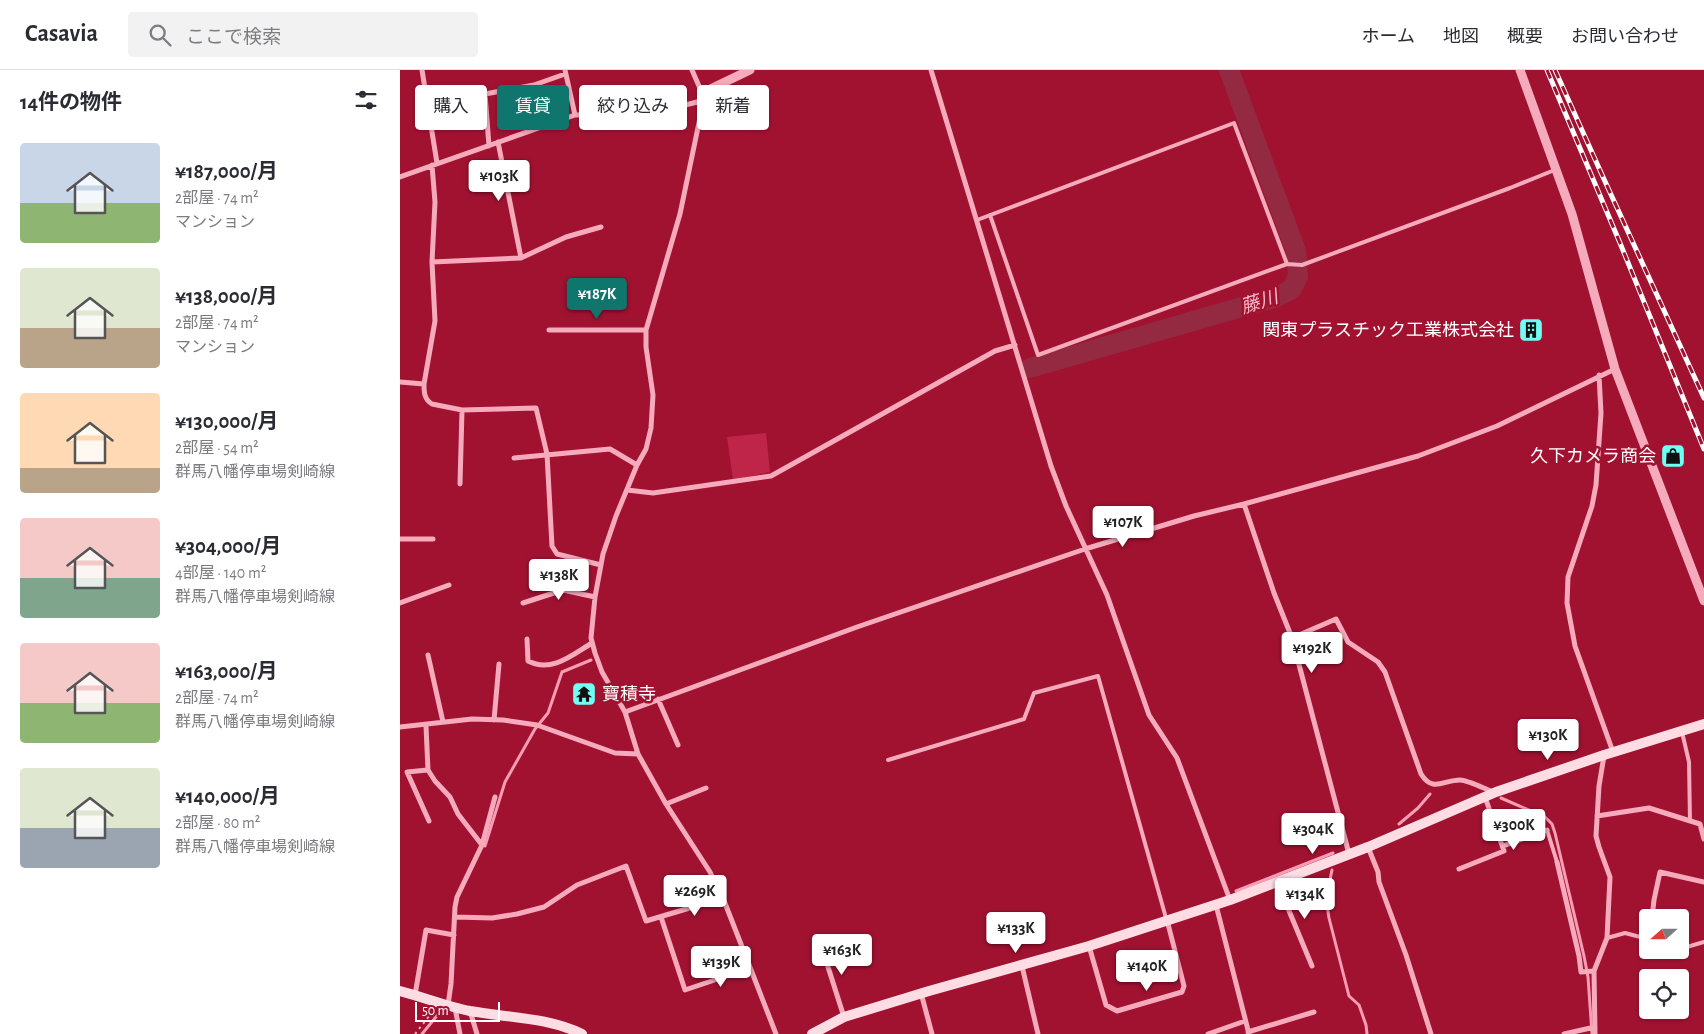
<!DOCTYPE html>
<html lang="ja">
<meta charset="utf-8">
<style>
:root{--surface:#fff;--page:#f2f2f3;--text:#2b2b33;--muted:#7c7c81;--line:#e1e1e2;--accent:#0f766e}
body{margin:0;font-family:"Alegreya Sans","Noto Sans JP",sans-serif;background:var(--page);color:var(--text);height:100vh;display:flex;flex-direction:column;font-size:19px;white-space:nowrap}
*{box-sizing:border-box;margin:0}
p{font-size:16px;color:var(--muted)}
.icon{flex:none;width:28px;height:28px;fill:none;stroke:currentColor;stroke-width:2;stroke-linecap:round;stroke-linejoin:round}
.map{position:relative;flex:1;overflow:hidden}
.side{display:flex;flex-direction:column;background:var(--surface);width:400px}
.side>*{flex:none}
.top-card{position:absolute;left:15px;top:15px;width:475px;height:45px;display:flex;gap:10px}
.needle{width:32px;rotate:249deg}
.buttons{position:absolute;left:1239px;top:839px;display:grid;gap:10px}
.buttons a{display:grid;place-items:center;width:50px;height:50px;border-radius:5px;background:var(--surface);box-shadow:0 1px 4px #0004;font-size:25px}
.scale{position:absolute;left:15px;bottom:12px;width:85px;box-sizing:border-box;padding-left:5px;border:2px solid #fff;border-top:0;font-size:14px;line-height:18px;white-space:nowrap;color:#fff;-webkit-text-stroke:4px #a11231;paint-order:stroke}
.price{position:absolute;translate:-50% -42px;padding:0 11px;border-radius:5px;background:#fff;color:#222;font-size:16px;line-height:32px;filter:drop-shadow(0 1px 2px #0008)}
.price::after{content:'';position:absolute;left:50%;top:30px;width:15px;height:11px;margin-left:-8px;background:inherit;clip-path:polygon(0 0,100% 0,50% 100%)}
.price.selected{background:var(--accent);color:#fff}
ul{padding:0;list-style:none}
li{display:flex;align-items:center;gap:15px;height:125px;padding:0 20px}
li span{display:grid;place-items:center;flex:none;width:140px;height:100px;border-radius:5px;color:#555}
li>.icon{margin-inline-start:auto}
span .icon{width:60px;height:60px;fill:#fffc;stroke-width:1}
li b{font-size:21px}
h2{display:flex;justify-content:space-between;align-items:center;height:60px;padding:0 20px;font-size:21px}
.chip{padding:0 18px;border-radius:5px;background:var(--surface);box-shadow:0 1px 4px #0004;font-size:18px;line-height:45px}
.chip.selected{background:var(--accent);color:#fff}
header{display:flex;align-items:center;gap:30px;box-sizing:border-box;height:70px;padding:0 25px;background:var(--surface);border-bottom:1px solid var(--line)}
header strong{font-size:24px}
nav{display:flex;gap:28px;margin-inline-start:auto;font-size:18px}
.search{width:350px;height:45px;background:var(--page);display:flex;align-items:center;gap:12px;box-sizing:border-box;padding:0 18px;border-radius:5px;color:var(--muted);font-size:19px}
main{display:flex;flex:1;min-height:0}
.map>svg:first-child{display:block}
.green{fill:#bf2549}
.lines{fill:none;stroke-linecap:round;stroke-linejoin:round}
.stream{stroke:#f89db3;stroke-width:3}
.river{stroke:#942a41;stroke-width:20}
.path{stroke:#f5abbc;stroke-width:2;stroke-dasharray:2.5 4;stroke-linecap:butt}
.service{stroke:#f5abbc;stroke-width:4}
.minor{stroke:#f5abbc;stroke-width:5}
.tertiary{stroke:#f5abbc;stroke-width:9}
.secondary{stroke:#fddce3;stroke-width:10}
.rail-casing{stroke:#fff;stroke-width:5}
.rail{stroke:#a11231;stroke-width:3;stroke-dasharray:9;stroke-linecap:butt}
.labels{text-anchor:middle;stroke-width:5;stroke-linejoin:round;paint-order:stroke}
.poi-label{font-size:18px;fill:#fff;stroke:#a11231;text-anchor:end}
.water-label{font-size:19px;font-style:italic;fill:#fbb8c8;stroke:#a11231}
</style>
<header>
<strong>Casavia</strong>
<div class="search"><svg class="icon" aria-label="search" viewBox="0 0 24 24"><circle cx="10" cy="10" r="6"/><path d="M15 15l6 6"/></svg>ここで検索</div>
<nav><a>ホーム</a><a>地図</a><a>概要</a><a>お問い合わせ</a></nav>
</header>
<main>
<section class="side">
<h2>14件の物件<svg class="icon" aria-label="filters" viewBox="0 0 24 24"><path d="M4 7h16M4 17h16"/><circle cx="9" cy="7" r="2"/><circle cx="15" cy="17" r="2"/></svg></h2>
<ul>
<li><span style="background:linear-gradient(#c9d6e8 60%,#8fb573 0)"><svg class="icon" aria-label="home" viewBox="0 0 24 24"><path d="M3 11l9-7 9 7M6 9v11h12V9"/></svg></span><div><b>¥187,000/月</b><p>2部屋 · 74 m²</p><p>マンション</p></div></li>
<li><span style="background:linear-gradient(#dfe7d0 60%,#b9a48a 0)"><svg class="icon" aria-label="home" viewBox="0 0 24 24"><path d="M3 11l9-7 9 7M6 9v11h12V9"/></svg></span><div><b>¥138,000/月</b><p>2部屋 · 74 m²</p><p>マンション</p></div></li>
<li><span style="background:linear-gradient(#ffd9b3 75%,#b9a48a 0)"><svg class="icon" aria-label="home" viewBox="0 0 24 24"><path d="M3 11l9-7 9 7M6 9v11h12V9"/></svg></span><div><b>¥130,000/月</b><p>2部屋 · 54 m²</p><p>群馬八幡停車場剣崎線</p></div></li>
<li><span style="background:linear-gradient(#f6c9c9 60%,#7fa58c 0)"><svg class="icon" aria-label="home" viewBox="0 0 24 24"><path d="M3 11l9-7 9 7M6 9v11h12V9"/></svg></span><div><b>¥304,000/月</b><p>4部屋 · 140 m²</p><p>群馬八幡停車場剣崎線</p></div></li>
<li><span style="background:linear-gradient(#f6c9c9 60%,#8fb573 0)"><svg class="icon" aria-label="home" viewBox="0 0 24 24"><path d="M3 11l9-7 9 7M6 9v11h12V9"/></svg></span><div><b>¥163,000/月</b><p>2部屋 · 74 m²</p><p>群馬八幡停車場剣崎線</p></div></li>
<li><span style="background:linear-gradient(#dfe7d0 60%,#9aa5b1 0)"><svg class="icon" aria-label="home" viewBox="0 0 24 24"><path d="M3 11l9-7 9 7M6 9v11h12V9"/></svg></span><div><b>¥140,000/月</b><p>2部屋 · 80 m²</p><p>群馬八幡停車場剣崎線</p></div></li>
</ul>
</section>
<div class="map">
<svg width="1304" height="964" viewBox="0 0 1304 964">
<rect width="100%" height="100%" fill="#a11231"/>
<path class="green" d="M366 363 370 402 333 410 327 367Z"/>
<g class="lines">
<path class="stream" d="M1101 728 1145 747 1152 754 1155 763 1184 886 1188 907 1192 964
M999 754 1018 738 1030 724
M85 776 105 712 135 659 148 643 162 602 191 590
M932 800 926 829 929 848 949 926 959 935 966 955 967 964
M836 821 933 783
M22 964 40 942"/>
<path class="river" d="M630 298 877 227 892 219 898 206 896 181 829 0"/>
<path class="path" d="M15 964 33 941"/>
<path class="service" d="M590 145 638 285 887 194 902 195 1110 118 1157 99
M577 150 834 53 887 194
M1282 662 1289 692 1290 751
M488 690 624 649 634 623 698 606 766 848
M1147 760 1157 792
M1207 868 1225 863 1248 869
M1280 879 1304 872"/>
<path class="minor" d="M22 0 37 93
M165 0 175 45
M292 0 302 23 301 43 280 144 246 260V277L253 325 251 358 246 379 237 395 216 446 203 484 195 527 191 568 195 583 202 602 225 642 238 684 266 734 310 802 323 828 376 964
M531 0 651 396 666 436 707 525 749 645 777 688 830 830
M98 72 121 188
M89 76 85 24 134 15 165 4
M32 95 35 132 32 192 35 251 24 314C24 322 24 329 32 334L62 340 136 338 147 384 152 476 157 484 201 495
M0 107 175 45 254 43 301 31
M32 192 121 188 166 167 201 157
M149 260H246
M1199 305 1201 343 1196 415 1192 436 1168 507 1167 533 1175 576 1213 682
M0 312 24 314
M114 388 210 379 237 395
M60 414 62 340
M227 420 253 423 371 406 595 281 615 275
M844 434 874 523 892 568 949 784
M0 469H33
M0 533 49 515
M123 533 163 520 195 527
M892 568 936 549 948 572 978 592 985 602 1021 704C1033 723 1043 710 1060 710 1068 710 1085 719 1093 722
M127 569 128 591C152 603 172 585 192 573
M28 585 43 652
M258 629 278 675
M225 642 457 557 685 479 794 446 844 434 1018 386 1097 356 1215 299
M94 650 99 594
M26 656 28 700 35 711 50 727 58 744 82 775
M0 657 72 649 103 650 137 655 215 683 238 684
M28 700 7 702 29 751
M266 734 306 718
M1197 746 1249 738 1300 754 1304 769
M1103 776 1147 760
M968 777 978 802 979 812 1006 885 1031 964
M1157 792 1179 886 1181 902 1194 901
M1059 799 1104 781 1085 727
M877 812 912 896
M816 835 849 964
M55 847 92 848 117 844 144 837 177 815 226 796 246 851 323 828
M261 847 285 920 350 898
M1252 848 1254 830 1260 802 1304 812
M442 867 421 875 444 947
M689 876 706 935 717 941 782 922 784 916 767 850
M622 896 638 964
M521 923 532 964
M15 925 26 860 54 865
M48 935 51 914 55 837 57 827 82 775 95 727
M55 938 60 964
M70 941 77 964
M848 962 914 942
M808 964 845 951
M1164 964 1195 957
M1195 964 1194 901 1207 868 1210 807 1199 777 1196 766 1199 716 1204 686"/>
<path class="tertiary" d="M1120 0 1172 144 1215 299 1304 531
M302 23 350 0"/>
<path class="secondary" d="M0 921C23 927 46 936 70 941 108 948 147 947 182 964
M412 964 444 947 529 921 689 876 830 830 968 777 1096 722 1204 685 1304 654"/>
<defs>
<path id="rail" d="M1147 0 1220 173 1304 379
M1155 0 1203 107 1304 328"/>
</defs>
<use href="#rail" class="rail-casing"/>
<use href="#rail" class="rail"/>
</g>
<defs>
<symbol id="building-square" viewBox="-11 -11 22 22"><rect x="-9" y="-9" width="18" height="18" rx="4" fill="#6ffff5" stroke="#a11231"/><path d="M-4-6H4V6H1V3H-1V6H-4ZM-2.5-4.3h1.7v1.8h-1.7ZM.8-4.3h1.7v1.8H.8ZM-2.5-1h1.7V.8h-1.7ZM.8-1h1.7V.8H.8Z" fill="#111"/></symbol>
<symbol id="shop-square" viewBox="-11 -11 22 22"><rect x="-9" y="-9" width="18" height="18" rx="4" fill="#6ffff5" stroke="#a11231"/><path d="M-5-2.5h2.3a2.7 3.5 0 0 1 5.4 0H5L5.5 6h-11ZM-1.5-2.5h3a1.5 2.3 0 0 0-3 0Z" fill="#111"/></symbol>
<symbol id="temple-square" viewBox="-11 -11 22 22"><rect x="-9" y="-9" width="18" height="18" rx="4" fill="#6ffff5" stroke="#a11231"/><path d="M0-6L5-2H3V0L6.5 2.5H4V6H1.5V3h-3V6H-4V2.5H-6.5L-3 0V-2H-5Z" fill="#111"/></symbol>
</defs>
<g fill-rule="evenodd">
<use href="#building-square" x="1117" y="246" width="28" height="28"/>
<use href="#shop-square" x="1259" y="372" width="28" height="28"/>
<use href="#temple-square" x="170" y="610" width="28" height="28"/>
</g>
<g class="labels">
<g class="poi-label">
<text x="1114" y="266">関東プラスチック工業株式会社</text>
<text x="1256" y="392">久下カメラ商会</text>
<text x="202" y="630" text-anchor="start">寶積寺</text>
</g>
<g class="water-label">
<text transform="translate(859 231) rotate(-18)" y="7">藤川</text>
</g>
</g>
</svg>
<div class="buttons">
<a><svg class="needle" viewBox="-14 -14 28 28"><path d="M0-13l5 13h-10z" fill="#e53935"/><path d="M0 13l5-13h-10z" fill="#7c7c81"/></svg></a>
<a><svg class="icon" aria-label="locate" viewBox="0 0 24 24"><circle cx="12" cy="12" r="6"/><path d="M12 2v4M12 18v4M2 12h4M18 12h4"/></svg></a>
</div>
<div class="scale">50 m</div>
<b class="price" style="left:99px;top:132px">¥103K</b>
<b class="price selected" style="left:197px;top:250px">¥187K</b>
<b class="price" style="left:723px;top:478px">¥107K</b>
<b class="price" style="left:159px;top:531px">¥138K</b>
<b class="price" style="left:912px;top:604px">¥192K</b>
<b class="price" style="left:1148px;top:691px">¥130K</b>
<b class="price" style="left:1114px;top:781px">¥300K</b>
<b class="price" style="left:913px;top:785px">¥304K</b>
<b class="price" style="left:295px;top:847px">¥269K</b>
<b class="price" style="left:905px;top:850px">¥134K</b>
<b class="price" style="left:616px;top:884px">¥133K</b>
<b class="price" style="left:442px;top:906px">¥163K</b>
<b class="price" style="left:321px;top:918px">¥139K</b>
<b class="price" style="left:747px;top:922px">¥140K</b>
<div class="top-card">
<a class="chip">購入</a>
<a class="chip selected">賃貸</a>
<a class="chip">絞り込み</a>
<a class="chip">新着</a>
</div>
</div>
</main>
